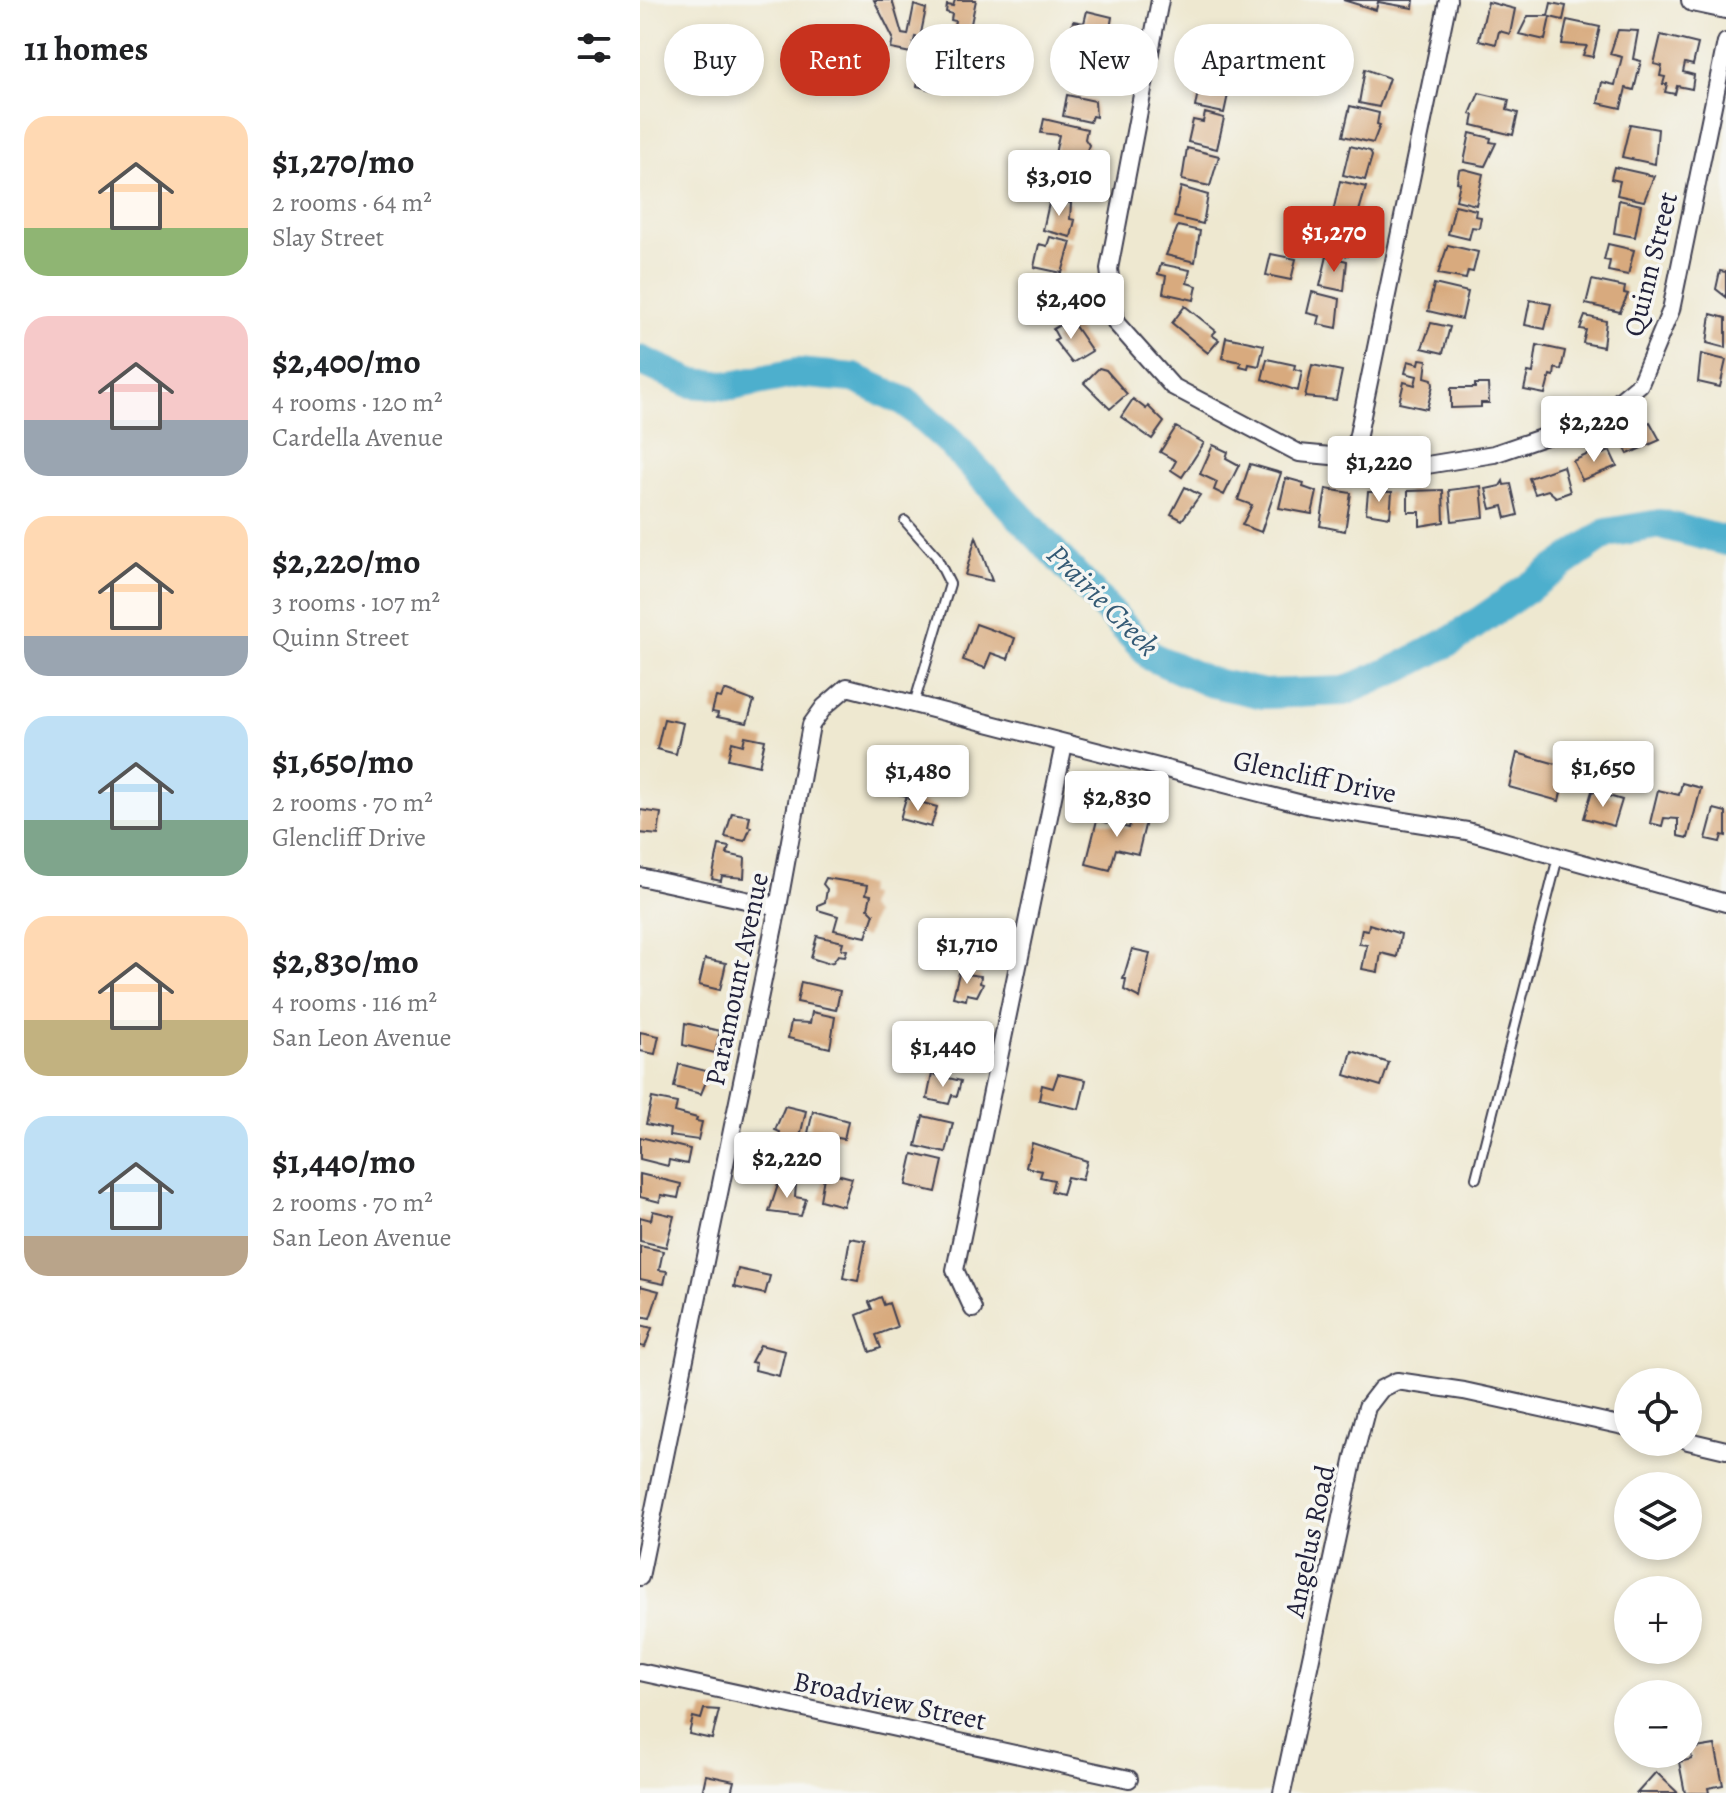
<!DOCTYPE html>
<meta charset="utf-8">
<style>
:root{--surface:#fff;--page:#f2f2f2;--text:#202124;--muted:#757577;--accent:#c8321e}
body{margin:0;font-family:Alegreya,serif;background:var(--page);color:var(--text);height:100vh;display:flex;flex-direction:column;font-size:30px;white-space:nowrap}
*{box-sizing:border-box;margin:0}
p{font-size:26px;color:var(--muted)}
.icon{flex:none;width:44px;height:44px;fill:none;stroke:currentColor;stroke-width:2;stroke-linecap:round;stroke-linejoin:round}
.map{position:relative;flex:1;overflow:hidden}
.details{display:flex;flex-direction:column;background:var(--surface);width:640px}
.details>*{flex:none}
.top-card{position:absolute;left:24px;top:24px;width:760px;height:72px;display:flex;gap:16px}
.buttons{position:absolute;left:974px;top:1368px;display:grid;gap:16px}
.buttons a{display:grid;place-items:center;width:88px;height:88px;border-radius:50%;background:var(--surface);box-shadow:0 4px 12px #0003;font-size:40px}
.price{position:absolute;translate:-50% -68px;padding:0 18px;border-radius:8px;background:#fff;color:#222;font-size:26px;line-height:52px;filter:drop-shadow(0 2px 4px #0008)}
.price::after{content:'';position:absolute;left:50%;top:48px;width:24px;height:18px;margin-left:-12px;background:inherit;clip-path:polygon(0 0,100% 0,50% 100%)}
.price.active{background:var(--accent);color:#fff}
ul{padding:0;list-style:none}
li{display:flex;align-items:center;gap:24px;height:200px;padding:0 24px}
li span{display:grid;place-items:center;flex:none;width:224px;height:160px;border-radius:24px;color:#555}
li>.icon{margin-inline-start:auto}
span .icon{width:96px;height:96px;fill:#fffc;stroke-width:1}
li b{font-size:34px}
h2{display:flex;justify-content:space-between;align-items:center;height:96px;padding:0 24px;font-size:34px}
.tag{padding:0 28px;border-radius:36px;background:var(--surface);box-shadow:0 4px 12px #0003;font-size:28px;line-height:72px}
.tag.active{background:var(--accent);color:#fff}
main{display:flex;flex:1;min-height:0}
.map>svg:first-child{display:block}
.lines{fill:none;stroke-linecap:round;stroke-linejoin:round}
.river{stroke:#4eafcd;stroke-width:30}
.building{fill:#d8aa7e}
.service-casing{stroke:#414051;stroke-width:12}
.minor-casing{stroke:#414051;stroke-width:20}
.secondary-casing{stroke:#414051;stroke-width:26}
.service{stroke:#fff;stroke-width:8}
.minor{stroke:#fff;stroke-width:16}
.secondary{stroke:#fff;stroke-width:22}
.labels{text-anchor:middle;stroke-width:7;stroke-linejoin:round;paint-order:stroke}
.street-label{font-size:28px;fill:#22223b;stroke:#f6f6f2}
.water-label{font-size:30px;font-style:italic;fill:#345a75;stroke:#f6f6f2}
</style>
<main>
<section class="details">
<h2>11 homes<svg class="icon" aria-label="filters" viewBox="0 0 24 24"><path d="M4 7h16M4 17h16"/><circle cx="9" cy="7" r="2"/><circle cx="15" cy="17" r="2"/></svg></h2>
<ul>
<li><span style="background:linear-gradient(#ffd9b3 70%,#8fb573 0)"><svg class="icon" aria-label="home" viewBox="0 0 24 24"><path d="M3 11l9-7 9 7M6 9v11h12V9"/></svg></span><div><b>$1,270/mo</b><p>2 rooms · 64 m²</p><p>Slay Street</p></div></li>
<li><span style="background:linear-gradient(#f6c9c9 65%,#9aa5b1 0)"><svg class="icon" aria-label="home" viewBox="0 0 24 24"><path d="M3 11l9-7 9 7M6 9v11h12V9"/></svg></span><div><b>$2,400/mo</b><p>4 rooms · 120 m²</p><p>Cardella Avenue</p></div></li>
<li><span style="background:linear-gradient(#ffd9b3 75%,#9aa5b1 0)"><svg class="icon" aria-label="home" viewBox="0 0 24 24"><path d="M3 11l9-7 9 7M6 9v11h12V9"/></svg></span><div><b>$2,220/mo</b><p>3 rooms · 107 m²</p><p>Quinn Street</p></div></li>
<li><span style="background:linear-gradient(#bfe0f5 65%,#7fa58c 0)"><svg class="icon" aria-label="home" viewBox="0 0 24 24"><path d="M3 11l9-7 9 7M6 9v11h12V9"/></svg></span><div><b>$1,650/mo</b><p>2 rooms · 70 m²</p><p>Glencliff Drive</p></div></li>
<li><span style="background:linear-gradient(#ffd9b3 65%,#c2b280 0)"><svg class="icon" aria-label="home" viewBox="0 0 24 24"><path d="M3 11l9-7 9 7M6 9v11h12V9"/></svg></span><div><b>$2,830/mo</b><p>4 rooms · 116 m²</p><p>San Leon Avenue</p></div></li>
<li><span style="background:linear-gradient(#bfe0f5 75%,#b9a48a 0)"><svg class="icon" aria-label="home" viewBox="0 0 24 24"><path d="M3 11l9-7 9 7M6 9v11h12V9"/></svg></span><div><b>$1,440/mo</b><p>2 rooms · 70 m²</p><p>San Leon Avenue</p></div></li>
</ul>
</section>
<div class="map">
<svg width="1086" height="1793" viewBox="0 0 1086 1793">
<rect width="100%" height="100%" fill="#f6f6f2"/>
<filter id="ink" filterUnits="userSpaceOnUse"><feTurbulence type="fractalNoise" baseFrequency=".0125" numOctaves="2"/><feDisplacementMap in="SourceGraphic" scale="16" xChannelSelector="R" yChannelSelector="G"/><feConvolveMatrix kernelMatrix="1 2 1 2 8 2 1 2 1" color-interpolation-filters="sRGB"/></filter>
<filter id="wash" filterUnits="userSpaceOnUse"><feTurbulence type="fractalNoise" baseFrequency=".006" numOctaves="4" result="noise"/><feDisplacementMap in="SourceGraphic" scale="32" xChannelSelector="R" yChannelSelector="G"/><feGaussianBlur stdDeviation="1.8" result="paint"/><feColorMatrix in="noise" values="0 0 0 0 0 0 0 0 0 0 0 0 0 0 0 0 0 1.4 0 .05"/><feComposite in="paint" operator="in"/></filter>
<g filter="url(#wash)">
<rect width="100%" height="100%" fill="#eee8d0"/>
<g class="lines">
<path class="river" d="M0 360 51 383 92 386 157 373 214 378 266 402 310 442 512 657 569 682 624 694 705 691 761 667 814 639 967 533 1020 524 1086 541"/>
</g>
<g id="blocks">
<path class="building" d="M234 0H252L262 34 268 35 274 5 286 9 280 38 275 37 271 53 251 49 253 38Z
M315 0H336L325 52 309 49 315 21 311 20 312 14 306 12 307 5 313 6Z
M703 0H774L773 8 738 2 736 10Z
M848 2 875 9 870 34 859 31 856 44 839 40Z
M911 3 926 6 923 20 910 17 905 40 879 34 888 16H908Z
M447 11 472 17 469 35 473 36 466 49 429 41 433 21 444 23Z
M927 20 960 27 953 57 943 55 947 46 922 44Z
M978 30 998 31 993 59 1001 61 994 90 986 88 981 108 958 103 962 82 975 85 982 57 970 54Z
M1021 35 1058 44 1053 65 1045 63 1043 72 1054 75 1052 89 1037 86 1035 94 1025 92 1027 84H1023L1025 77 1020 76 1022 66 1014 64Z
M566 40 589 45 584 73 564 68Z
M439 48 464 54 461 87 432 80Z
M285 54 300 58 292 90 277 86Z
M725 69 749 78 739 107 719 103Z
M561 76 582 80 581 88 589 90 584 113 555 107Z
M839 93 869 100 867 110 878 113 873 135 832 125 834 115 830 114Z
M427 95 455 101 456 117 452 116 450 122 423 116Z
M710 106 739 113 737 124 740 125 733 143 703 136Z
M565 113 584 118 577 149 548 142 553 120 563 122Z
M404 119 447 129 445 139 449 145 443 161 415 154 419 135 401 133Z
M990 124 1018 129 1015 164 982 157Z
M830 133 851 138 850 142 856 143 845 166 824 162Z
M710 146 730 151 732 156 725 180 703 175Z
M547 148 579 156 570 186 542 180Z
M415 162 433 166 431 174 439 176 437 183 442 184 434 197 408 191Z
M974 167 1014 176 1004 201 977 195 980 181 971 179Z
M824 169 843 174 836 205 816 200 820 183 817 182 819 170Z
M700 181 726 187 717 218 693 212Z
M541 187 568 195 563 224 534 217Z
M410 199 431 203 430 219 435 220 431 237 403 230Z
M979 200 1001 205 995 237 974 233Z
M815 205 836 210 835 216 841 217 839 228 832 227 829 239 808 234Z
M684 219 718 227 708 256 688 251 690 241 680 238Z
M538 226 560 231 555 262 526 255Z
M410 237 431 242 422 273 394 267 399 244 407 246Z
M968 244 994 250 988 275 968 271 970 261 964 260Z
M808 245 838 252 833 272 828 271 826 279 798 274Z
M631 254 656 259 651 280 626 275Z
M687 256 707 261 704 291 680 286Z
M521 264 550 270 547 283 557 286 554 300 523 293 526 276 518 274Z
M1080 271 1086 272V297L1076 289Z
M401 279H422V285L432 286 428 312 398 310Z
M952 280 985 287 984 293 988 294 980 312 946 304Z
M794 284 828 292 822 319 788 311Z
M672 292 700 299 697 328 678 324 680 316 667 313Z
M890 300 911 304 905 329 885 325Z
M545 306 576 331 572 335 579 340 568 353 532 323Z
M1071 314 1086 318V348L1067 343Z
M945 316 966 321 963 347 943 343 946 330 940 329Z
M430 319 452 351 432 363 414 340 418 338 413 329Z
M791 323 810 327 803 353 782 348Z
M586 337 624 345 619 366 609 364 608 368 600 366 601 362 582 358Z
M897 345 925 351 921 370 915 368 914 376 910 375 905 394 884 390 888 372 893 373Z
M1061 354 1086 360 1080 387 1058 382Z
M627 359 655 365 654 369 662 371 658 391 622 379Z
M780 359 787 360 785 377 792 379 793 385 787 409 759 403 764 382 775 385 777 376 765 373 768 361 779 364Z
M672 365 702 371 696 400 665 397Z
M459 368 466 370 487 394 470 409 444 383Z
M835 384H848L849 403H841V407L811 408V388H835Z
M493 399 506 409 508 406 524 422 512 439 481 417Z
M1010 422 1020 440 988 454 978 435Z
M536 427 564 443 542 477 531 470 536 461 520 452Z
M573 445 588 452 586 458 599 465 584 495 574 490 577 482 560 474Z
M957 450 960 455 970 451 977 466 942 480 933 461Z
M610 464 641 473 621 532 602 525 612 505 598 500Z
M923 466 930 492 916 497 908 490 895 494 889 478Z
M646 478 664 483 663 487 677 492 672 514 639 508Z
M863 481 864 485 871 484 878 515 866 518 863 506 851 509 846 489 860 486Z
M841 486 844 517 812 521 809 490Z
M545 487 560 495 542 520 531 514Z
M686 489 711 493 705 531 680 526Z
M803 490 804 522 780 526V512H768V491Z
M728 492H752L750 517 726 513Z
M336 537 352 581 325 575Z
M336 624 375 638 368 659 351 653 345 668 323 660Z
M84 690 114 701 107 723 77 717 78 713 72 712 76 697 81 698Z
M24 719 43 723 36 754 17 749Z
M105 736 125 740 119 766 88 759 92 742 103 745Z
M877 753 927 767 919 801 869 787Z
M244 771 271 776 267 796 240 790Z
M1042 783 1061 788 1048 838 1038 836V819L1024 818 1022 826 1010 823 1018 790 1039 795Z
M952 791 982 800 974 826 944 818Z
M266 798 297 807 291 827 260 819Z
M495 805 509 809 498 854 476 849 470 870 446 864 457 820 489 828Z
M1074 809 1086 812V836L1082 835 1080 842 1066 839Z
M0 810 21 813 18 835 0 833Z
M92 813 110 816 108 826 111 827 105 841 85 837Z
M79 845 89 847 87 854 105 858 104 878 82 876 81 881 72 879Z
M186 878 228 885 226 894 231 895 228 908 234 914 226 937 194 930 198 916 178 910V905L185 902 187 889 183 884Z
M729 924 761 934 757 957 741 953 738 972 722 969 727 945 719 944 722 929 728 930Z
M177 936 203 942 201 949 207 950 205 956 198 955 193 962 187 963 171 958Z
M492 949 510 953 500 998 484 990 486 979H483Z
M65 959 86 963 80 990 59 985Z
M319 973 341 976 340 983 343 984 337 996 327 994 326 1000 313 997Z
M161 982 200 991 196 1010 157 1002Z
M172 1012 195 1017 190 1048 148 1038 151 1022 170 1023Z
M45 1023 80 1031 75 1053 43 1045Z
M0 1032 19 1036 15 1054 0 1051Z
M712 1051 749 1063 741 1086 705 1075Z
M39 1064 66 1071 68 1077 61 1094 34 1087Z
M292 1074 321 1081 317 1096 312 1095 309 1104 287 1099Z
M418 1074 446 1080 439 1109 399 1100 402 1085 413 1088Z
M12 1098 37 1103 35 1112 57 1118 56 1121 62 1122 58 1140 29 1136 30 1129 6 1124Z
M145 1106 166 1111 157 1149 137 1144 140 1132 135 1130Z
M173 1111 208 1121 204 1139 168 1133Z
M283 1116 313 1123 306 1153 276 1146Z
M0 1137 50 1149 47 1164 29 1160 28 1166 0 1159Z
M392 1143 447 1161 442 1180 427 1177 422 1194 411 1191 414 1180 400 1177 402 1171 386 1167Z
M273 1154 303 1161 296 1192 266 1185Z
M185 1171 212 1178 203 1206 180 1200Z
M0 1174 41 1184 38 1198 21 1195 20 1202 0 1197Z
M140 1179 156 1184 155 1197 166 1199 161 1216 129 1212Z
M13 1211 34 1216 26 1247 0 1241V1217L11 1220Z
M210 1238 226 1241 218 1281 203 1278Z
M0 1246 23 1251 19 1270 27 1271 24 1284 0 1279Z
M98 1269 130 1276 125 1294 94 1287Z
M0 1286 19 1291 10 1318 0 1316Z
M241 1297 244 1305 249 1303 257 1327 236 1335 241 1348 230 1352 217 1315 232 1309 229 1302Z
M0 1325 12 1328 5 1347 0 1346Z
M120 1345 145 1351 139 1376 115 1370 116 1363 111 1362Z
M64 1709 79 1710 72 1739 49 1734 53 1717 61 1719Z
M1075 1745 1083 1785 1068 1788 1069 1793H1045L1039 1762 1052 1759 1050 1749Z
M1016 1772 1038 1793H997Z
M66 1775 94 1781 91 1793H62Z"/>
</g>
</g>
<g filter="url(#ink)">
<use href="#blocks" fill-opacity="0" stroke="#414051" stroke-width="2"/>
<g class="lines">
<defs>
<path id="service" d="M265 521 296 556 310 584 274 704
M836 1178 918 857"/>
<path id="minor" d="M520 0 469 269 476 323 532 386 659 453 787 465 854 454 936 426 976 404 1000 384 1031 310 1086 42
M713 459 808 0
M0 877 138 907
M333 1309 315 1270 424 744
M1048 1441 1086 1450
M0 1577 138 907 171 725 184 707 207 687 670 806 827 831 1086 903
M0 1672 489 1779
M642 1793 714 1457 727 1407 741 1389 757 1381 824 1391 988 1427"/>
<path id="secondary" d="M1053 0 1086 7"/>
</defs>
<use href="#service" class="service-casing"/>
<use href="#minor" class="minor-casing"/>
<use href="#secondary" class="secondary-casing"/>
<use href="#service" class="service"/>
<use href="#minor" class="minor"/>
<use href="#secondary" class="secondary"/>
</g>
</g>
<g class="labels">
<g class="street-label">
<text transform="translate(1010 264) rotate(-76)" y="10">Quinn Street</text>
<text transform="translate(675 776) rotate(12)" y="10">Glencliff Drive</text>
<text transform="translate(96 979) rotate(-78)" y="10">Paramount Avenue</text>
<text transform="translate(669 1541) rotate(-78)" y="10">Angelus Road</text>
<text transform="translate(250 1700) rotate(12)" y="10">Broadview Street</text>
</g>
<g class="water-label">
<text transform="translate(463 600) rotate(45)" y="10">Prairie Creek</text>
</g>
</g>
</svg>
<div class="buttons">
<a><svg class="icon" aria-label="locate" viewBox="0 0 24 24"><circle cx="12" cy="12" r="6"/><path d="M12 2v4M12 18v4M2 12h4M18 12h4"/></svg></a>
<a><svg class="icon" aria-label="layers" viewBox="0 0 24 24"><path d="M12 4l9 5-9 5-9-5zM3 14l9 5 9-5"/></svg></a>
<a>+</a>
<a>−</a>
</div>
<b class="price" style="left:419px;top:218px">$3,010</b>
<b class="price active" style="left:694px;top:274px">$1,270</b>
<b class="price" style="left:431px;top:341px">$2,400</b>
<b class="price" style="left:954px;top:464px">$2,220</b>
<b class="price" style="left:739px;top:504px">$1,220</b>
<b class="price" style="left:963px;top:809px">$1,650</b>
<b class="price" style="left:278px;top:813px">$1,480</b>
<b class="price" style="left:477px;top:839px">$2,830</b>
<b class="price" style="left:327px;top:986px">$1,710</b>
<b class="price" style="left:303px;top:1089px">$1,440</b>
<b class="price" style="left:147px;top:1200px">$2,220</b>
<div class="top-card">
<a class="tag">Buy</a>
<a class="tag active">Rent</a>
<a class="tag">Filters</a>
<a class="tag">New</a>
<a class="tag">Apartment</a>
</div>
</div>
</main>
